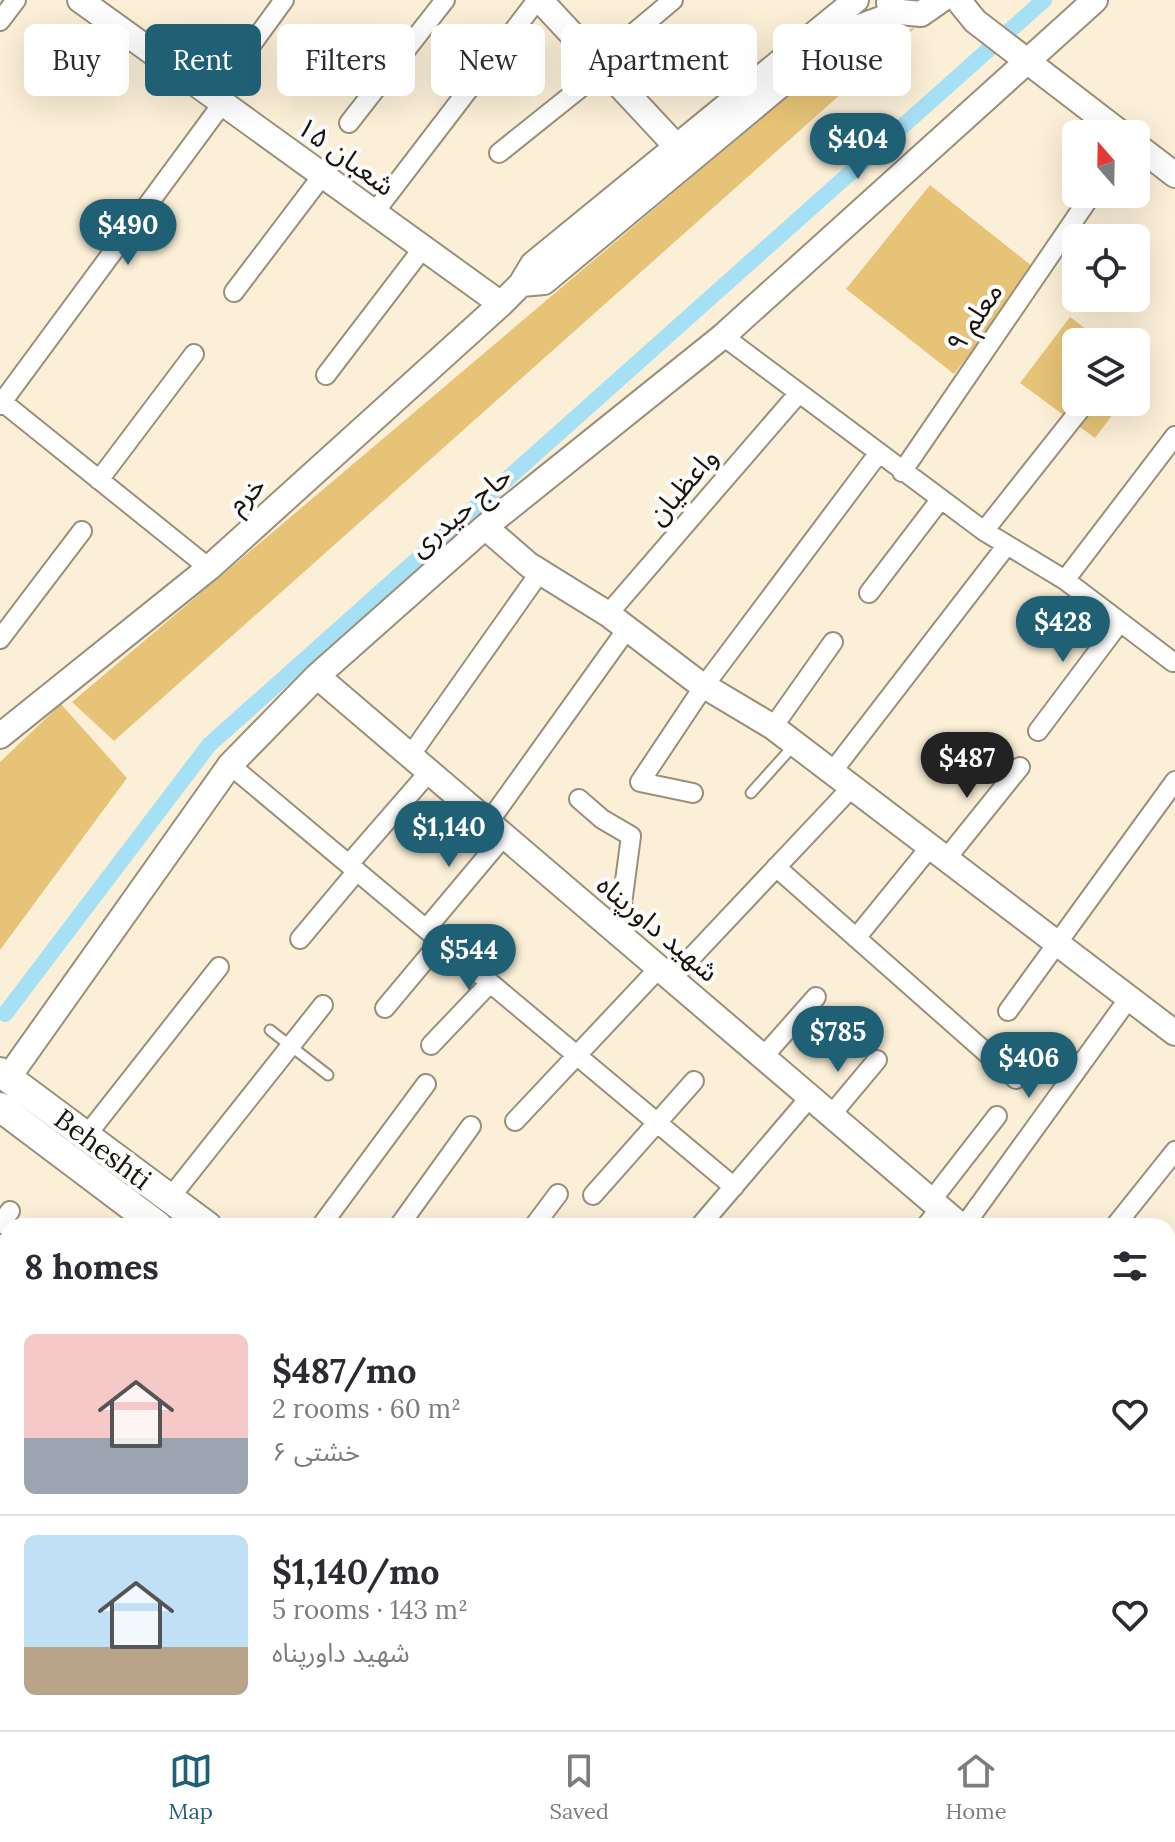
<!DOCTYPE html>
<meta charset="utf-8">
<style>
:root{--surface:#fff;--page:#f2f2f3;--text:#2b2b33;--muted:#7c7c81;--line:#e1e1e2;--accent:#206075}
body{margin:0;font-family:Lora,"Noto Sans Arabic",serif;background:var(--page);color:var(--text);height:100vh;display:flex;flex-direction:column;font-size:30px;white-space:nowrap}
*{box-sizing:border-box;margin:0}
p{font-size:26px;color:var(--muted)}
.icon{flex:none;width:44px;height:44px;fill:none;stroke:currentColor;stroke-width:2;stroke-linecap:round;stroke-linejoin:round}
.map{position:relative;flex:1;overflow:hidden}
.sheet{position:absolute;left:0px;top:1218px;width:1176px;height:512px;display:flex;flex-direction:column;background:var(--surface);border-radius:24px 24px 0 0;box-shadow:0 8px 32px #0002}
.sheet>*{flex:none}
.top-card{position:absolute;left:24px;top:24px;width:1128px;height:72px;display:flex;gap:16px}
.needle{width:52px;rotate:340deg}
.buttons{position:absolute;left:1062px;top:120px;display:grid;gap:16px}
.buttons a{display:grid;place-items:center;width:88px;height:88px;border-radius:12px;background:var(--surface);box-shadow:0 8px 32px #0002;font-size:40px}
.price{position:absolute;translate:-50% -68px;padding:0 18px;border-radius:28px;background:var(--accent);color:#fff;font-size:26px;line-height:52px;filter:drop-shadow(0 2px 4px #0008)}
.price::after{content:'';position:absolute;left:50%;top:48px;width:24px;height:18px;margin-left:-12px;background:inherit;clip-path:polygon(0 0,100% 0,50% 100%)}
.price.selected{background:#222;color:#fff}
ul{padding:0;list-style:none}
li{display:flex;align-items:center;gap:24px;height:200px;padding:0 24px}
li+li{border-top:2px solid var(--line)}
li span{display:grid;place-items:center;flex:none;width:224px;height:160px;border-radius:12px;color:#555}
li>.icon{margin-inline-start:auto}
span .icon{width:96px;height:96px;fill:#fffc;stroke-width:1}
li b{font-size:34px}
h2{display:flex;justify-content:space-between;align-items:center;height:96px;padding:0 24px;font-size:34px}
.chip{padding:0 28px;border-radius:12px;background:var(--surface);box-shadow:0 8px 32px #0002;font-size:28px;line-height:72px}
.chip.selected{background:var(--accent);color:#fff}
.menu{display:flex;justify-content:space-around;align-items:center;height:112px;border-top:2px solid var(--line);background:var(--surface);font-size:22px;color:var(--muted)}
.menu a{display:grid;justify-items:center;gap:4px}
.menu .selected{color:var(--accent)}
.map>svg:first-child{display:block}
.green{fill:#e6c377}
.lines{fill:none;stroke-linecap:round;stroke-linejoin:round}
.canal{stroke:#a6e0f5;stroke-width:16}
.lane-casing{stroke:#9a9079;stroke-width:13}
.street-casing{stroke:#9a9079;stroke-width:22}
.secondary-casing{stroke:#9a9079;stroke-width:28}
.primary-casing{stroke:#9a9079;stroke-width:32}
.lane{stroke:#fff;stroke-width:9}
.street{stroke:#fff;stroke-width:18}
.secondary{stroke:#fff;stroke-width:24}
.primary{stroke:#fff;stroke-width:28}
.labels{text-anchor:middle;stroke-width:8;stroke-linejoin:round;paint-order:stroke}
.street-label{font-size:28px;fill:#19150d;stroke:#fdfdfd}
</style>
<div class="map">
<svg width="1175" height="1730" viewBox="0 0 1175 1730">
<rect width="100%" height="100%" fill="#fbefd7"/>
<path class="green" d="M915 28 114 741 72 702 848 45Z
M930 185 1037 270 954 374 846 289Z
M1070 317 1103 342H1076V402H1122L1095 438 1020 383Z
M61 704 127 778 0 950V762Z
M1175 1485V1661L1168 1657V1489Z
M845 1722H901L905 1730H840Z"/>
<g class="lines">
<path class="canal" d="M5 1014 209 745 1044 0"/>
<defs>
<path id="lane" d="M751 793 795 744
M270 1030 328 1075"/>
<path id="street" d="M0 21 16 0
M244 55 284 0
M598 63 673 0
M349 123 445 0
M499 153 604 69
M374 213 537 0
M234 292 322 176
M723 336 984 531
M326 375 423 248
M0 400 209 568
M0 405 222 104
M1079 411 984 531 1065 580 1173 662
M902 472 1092 194
M99 480 194 354
M1065 580 1175 436
M869 593 940 500
M608 614 798 394
M0 639 82 531
M773 727 833 642
M1038 731 1120 622
M410 756 540 572
M230 765 734 1187
M832 772 1007 545
M693 793 640 782 704 686 878 454
M579 799 602 819 631 836 618 934
M488 823 627 629
M946 859 1020 767
M349 864 429 772
M776 867 1016 1079
M426 929 504 836
M856 938 930 847
M300 939 357 871
M671 979 852 787
M385 1008 441 941
M1008 1011 1175 781
M431 1045 490 983
M763 1057 816 997
M831 1115 877 1060
M515 1121 659 968
M86 1136 219 967
M593 1195 694 1081
M169 1199 323 1005
M931 1201 997 1116
M0 1224 10 1211
M321 1226 426 1084
M399 1226 471 1126
M534 1226 558 1194
M700 1226 810 1097
M926 1226 940 1208
M964 1226 1129 998
M1115 1226 1175 1151
M0 1376 8 1382
M0 1435 8 1424
M0 1691 8 1697
M11 1730 17 1722
M201 1730 207 1722"/>
<path id="secondary" d="M80 0 501 304
M540 0 676 146
M958 0 975 21 1122 134
M889 3 900 12 921 14 941 0
M1136 145 1175 175
M521 284 544 282 843 33 900 12
M485 527 529 565 608 614 696 681 773 727 1175 1033
M317 676 961 1226
M0 736 209 568 501 304 521 284 533 264 856 0
M8 1078 230 765 317 676 485 527 723 336 1095 0
M1168 1267 1175 1258"/>
<path id="primary" d="M0 1072 207 1226
M0 1107 158 1226
M1168 1329 1175 1320
M1168 1385 1175 1376
M809 1722 815 1730
M914 1722 917 1730
M955 1730 956 1722"/>
</defs>
<use href="#lane" class="lane-casing"/>
<use href="#street" class="street-casing"/>
<use href="#secondary" class="secondary-casing"/>
<use href="#primary" class="primary-casing"/>
<use href="#lane" class="lane"/>
<use href="#street" class="street"/>
<use href="#secondary" class="secondary"/>
<use href="#primary" class="primary"/>
</g>
<g class="labels">
<g class="street-label">
<text transform="translate(346 156) rotate(36)" y="10">۱۵ شعبان</text>
<text transform="translate(974 317) rotate(-56)" y="10">معلم ۹</text>
<text transform="translate(682 486) rotate(-49)" y="10">واعظیان</text>
<text transform="translate(246 494) rotate(-42)" y="10">خرم</text>
<text transform="translate(460 511) rotate(-40)" y="10">حاج حیدری</text>
<text transform="translate(658 928) rotate(40)" y="10">شهید داورپناه</text>
<text transform="translate(103 1149) rotate(37)" y="10">Beheshti</text>
</g>
</g>
</svg>
<div class="buttons">
<a><svg class="needle" viewBox="-14 -14 28 28"><path d="M0-13l5 13h-10z" fill="#e53935"/><path d="M0 13l5-13h-10z" fill="#7c7c81"/></svg></a>
<a><svg class="icon" aria-label="locate" viewBox="0 0 24 24"><circle cx="12" cy="12" r="6"/><path d="M12 2v4M12 18v4M2 12h4M18 12h4"/></svg></a>
<a><svg class="icon" aria-label="layers" viewBox="0 0 24 24"><path d="M12 4l9 5-9 5-9-5zM3 14l9 5 9-5"/></svg></a>
</div>
<b class="price" style="left:858px;top:181px">$404</b>
<b class="price" style="left:128px;top:267px">$490</b>
<b class="price" style="left:1063px;top:664px">$428</b>
<b class="price selected" style="left:967px;top:800px">$487</b>
<b class="price" style="left:449px;top:869px">$1,140</b>
<b class="price" style="left:469px;top:992px">$544</b>
<b class="price" style="left:838px;top:1074px">$785</b>
<b class="price" style="left:1029px;top:1100px">$406</b>
<div class="top-card">
<a class="chip">Buy</a>
<a class="chip selected">Rent</a>
<a class="chip">Filters</a>
<a class="chip">New</a>
<a class="chip">Apartment</a>
<a class="chip">House</a>
</div>
<section class="sheet">
<h2>8 homes<svg class="icon" aria-label="filters" viewBox="0 0 24 24"><path d="M4 7h16M4 17h16"/><circle cx="9" cy="7" r="2"/><circle cx="15" cy="17" r="2"/></svg></h2>
<ul>
<li><span style="background:linear-gradient(#f6c9c9 65%,#9aa5b1 0)"><svg class="icon" aria-label="home" viewBox="0 0 24 24"><path d="M3 11l9-7 9 7M6 9v11h12V9"/></svg></span><div><b>$487/mo</b><p>2 rooms · 60 m²</p><p>خشتی ۶</p></div><svg class="icon" aria-label="heart" viewBox="0 0 24 24"><path d="M12 20l-8-8c-3-5 5-10 8-4 3-6 11-1 8 4z"/></svg></li>
<li><span style="background:linear-gradient(#bfe0f5 70%,#b9a48a 0)"><svg class="icon" aria-label="home" viewBox="0 0 24 24"><path d="M3 11l9-7 9 7M6 9v11h12V9"/></svg></span><div><b>$1,140/mo</b><p>5 rooms · 143 m²</p><p>شهید داورپناه</p></div><svg class="icon" aria-label="heart" viewBox="0 0 24 24"><path d="M12 20l-8-8c-3-5 5-10 8-4 3-6 11-1 8 4z"/></svg></li>
</ul>
</section>
</div>
<nav class="menu">
<a class="selected"><svg class="icon" aria-label="map" viewBox="0 0 24 24"><path d="M3 6l6-2 6 2 6-2v14l-6 2-6-2-6 2zM9 4v14M15 6v14"/></svg>Map</a>
<a><svg class="icon" aria-label="saved" viewBox="0 0 24 24"><path d="M7 4h10v16l-5-4-5 4z"/></svg>Saved</a>
<a><svg class="icon" aria-label="home" viewBox="0 0 24 24"><path d="M3 11l9-7 9 7M6 9v11h12V9"/></svg>Home</a>
</nav>
